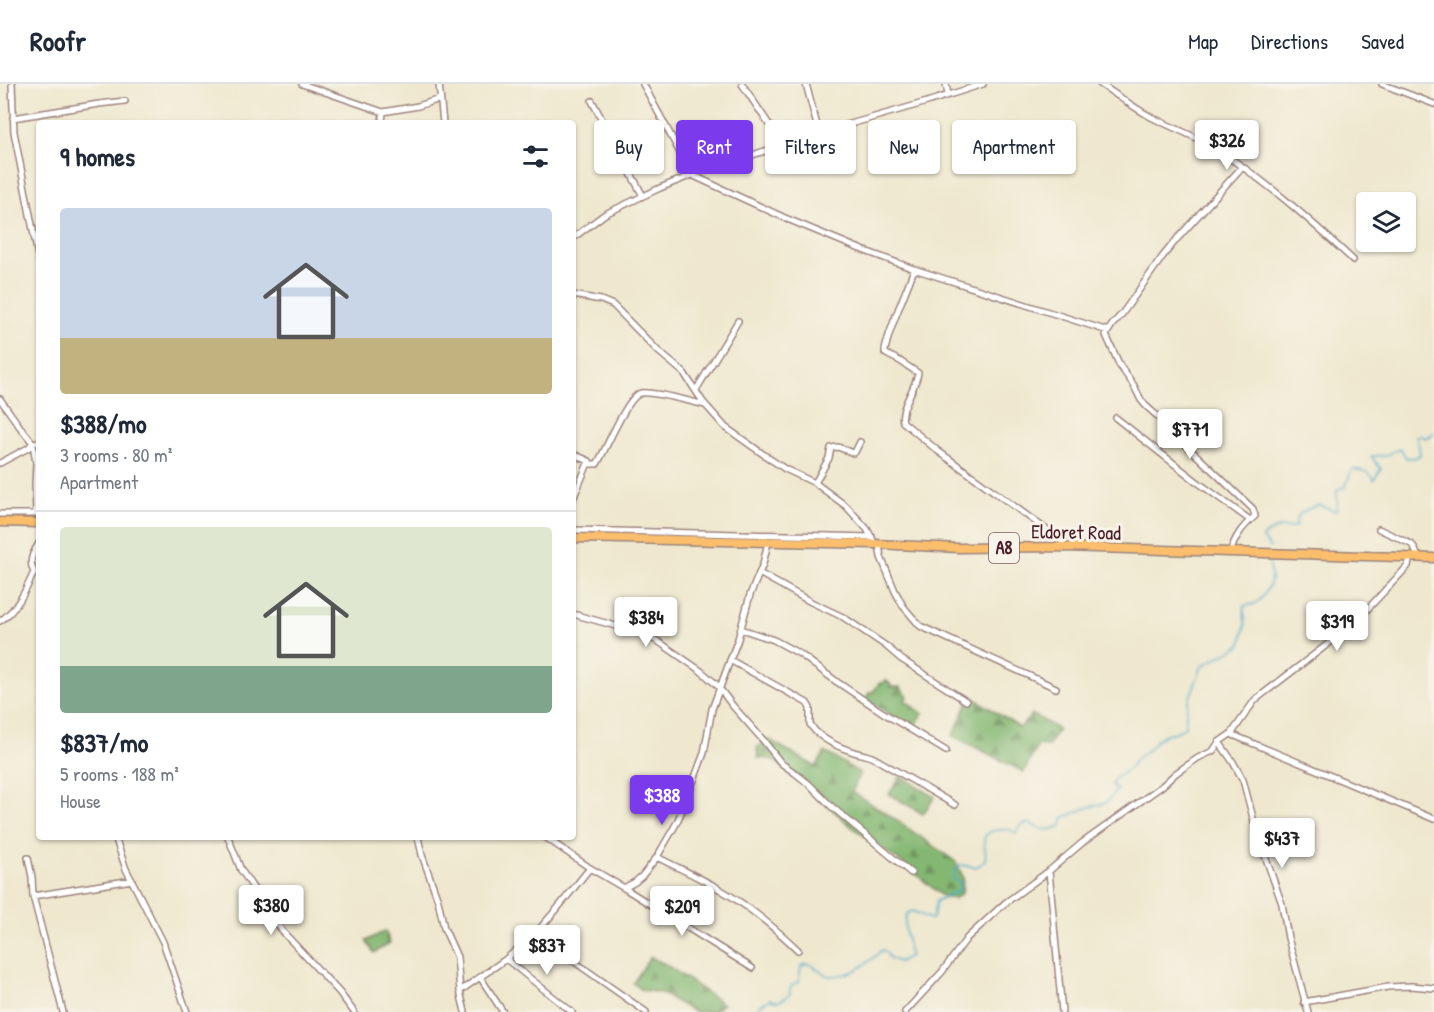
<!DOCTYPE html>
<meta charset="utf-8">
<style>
:root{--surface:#fff;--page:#f6f6f7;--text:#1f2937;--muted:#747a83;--line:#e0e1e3;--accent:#7c3aed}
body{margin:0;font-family:"Patrick Hand",sans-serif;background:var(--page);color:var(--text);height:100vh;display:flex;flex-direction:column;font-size:22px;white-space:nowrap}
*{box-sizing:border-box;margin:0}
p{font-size:20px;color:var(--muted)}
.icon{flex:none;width:33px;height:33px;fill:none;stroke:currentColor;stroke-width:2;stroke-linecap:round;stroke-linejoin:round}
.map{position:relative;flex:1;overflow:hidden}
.drawer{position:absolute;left:36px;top:36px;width:540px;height:720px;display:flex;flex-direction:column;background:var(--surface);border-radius:6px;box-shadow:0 2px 4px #0004}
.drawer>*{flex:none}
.top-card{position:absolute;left:594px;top:36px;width:570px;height:54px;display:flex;gap:12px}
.fabs{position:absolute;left:1356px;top:108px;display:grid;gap:12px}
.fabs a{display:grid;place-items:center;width:60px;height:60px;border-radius:6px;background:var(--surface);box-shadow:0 2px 4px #0004;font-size:30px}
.price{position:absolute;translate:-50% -51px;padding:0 14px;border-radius:6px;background:#fff;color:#222;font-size:20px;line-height:39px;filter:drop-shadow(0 2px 3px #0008)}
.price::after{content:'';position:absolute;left:50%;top:36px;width:18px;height:14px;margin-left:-9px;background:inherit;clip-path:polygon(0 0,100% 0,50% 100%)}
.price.selected{background:var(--accent);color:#fff}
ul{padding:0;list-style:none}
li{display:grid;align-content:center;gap:12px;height:318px;padding:0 24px}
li+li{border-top:2px solid var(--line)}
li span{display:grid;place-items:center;height:186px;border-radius:6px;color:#555}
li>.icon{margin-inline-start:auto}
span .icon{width:108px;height:108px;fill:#fffc;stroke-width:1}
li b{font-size:26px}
h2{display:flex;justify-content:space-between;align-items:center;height:72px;padding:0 24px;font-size:26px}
.pill{padding:0 21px;border-radius:6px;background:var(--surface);box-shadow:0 2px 4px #0004;font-size:21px;line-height:54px}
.pill.selected{background:var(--accent);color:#fff}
header{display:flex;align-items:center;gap:36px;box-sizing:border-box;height:84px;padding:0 30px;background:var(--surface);border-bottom:2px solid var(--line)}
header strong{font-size:28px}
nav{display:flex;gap:33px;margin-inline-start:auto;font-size:21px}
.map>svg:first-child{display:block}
.forest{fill:url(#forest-firs);stroke:#676c4e;stroke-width:1.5}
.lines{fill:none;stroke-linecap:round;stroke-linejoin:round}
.stream{stroke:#4cabcb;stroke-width:1.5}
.minor-casing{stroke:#9c847d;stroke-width:8}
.highway-casing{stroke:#9c847d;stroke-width:11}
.minor{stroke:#fff;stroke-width:5}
.highway{stroke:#fabe6d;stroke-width:8}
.labels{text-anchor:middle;stroke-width:6;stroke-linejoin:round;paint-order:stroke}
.shield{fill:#f7f3e8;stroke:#7e5f64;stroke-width:1.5}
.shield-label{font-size:18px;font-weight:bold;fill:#4a1f2b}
.street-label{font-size:20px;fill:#4a1f2b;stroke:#f7f3e8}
</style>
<header>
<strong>Roofr</strong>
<nav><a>Map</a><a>Directions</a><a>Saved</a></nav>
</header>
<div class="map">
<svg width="1434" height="928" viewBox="0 0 1434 928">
<defs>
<pattern id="forest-firs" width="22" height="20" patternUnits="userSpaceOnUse" patternTransform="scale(1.5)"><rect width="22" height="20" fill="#84b872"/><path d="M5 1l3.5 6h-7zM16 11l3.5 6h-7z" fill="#6e955e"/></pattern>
</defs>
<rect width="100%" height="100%" fill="#f7f3e8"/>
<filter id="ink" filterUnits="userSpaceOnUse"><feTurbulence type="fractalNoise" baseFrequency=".0167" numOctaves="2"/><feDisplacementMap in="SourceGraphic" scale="12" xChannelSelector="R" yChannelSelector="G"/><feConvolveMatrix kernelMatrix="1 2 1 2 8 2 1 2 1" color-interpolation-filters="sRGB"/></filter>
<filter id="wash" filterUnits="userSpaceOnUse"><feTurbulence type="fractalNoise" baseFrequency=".008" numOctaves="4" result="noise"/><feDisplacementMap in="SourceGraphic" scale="24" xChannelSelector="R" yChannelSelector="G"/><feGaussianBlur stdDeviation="1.35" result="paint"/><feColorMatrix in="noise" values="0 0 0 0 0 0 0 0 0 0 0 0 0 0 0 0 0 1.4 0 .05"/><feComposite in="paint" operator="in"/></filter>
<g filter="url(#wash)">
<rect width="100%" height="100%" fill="#efe8cf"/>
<path class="forest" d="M710 46 721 72 706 78 694 53Z
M886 596 891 601 890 603H900L908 612 905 616 923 630 913 645 870 618 866 613 870 608H873L879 599 881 600Z
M971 612 1020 644 1032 630 1058 645 1048 662 1038 661 1024 688 953 652Z
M768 655 816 683 825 668 860 689 852 708 895 735 956 778 963 793 962 809 954 815 941 811 909 784 852 743 796 694 772 675 758 674 757 664Z
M901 692 935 713 923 730 889 710Z
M385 847 388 853 386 855H388L390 859 374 869 366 857Z
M650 873 665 880 723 920 712 928H694L661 909 642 906 633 899Z"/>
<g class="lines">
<path class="stream" d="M1270 464 1262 453C1268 448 1274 445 1281 444 1287 443 1290 445 1296 442 1295 428 1307 426 1318 421L1336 427C1339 419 1336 413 1337 405L1345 403 1352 385C1361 387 1370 386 1374 396L1381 385 1371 372H1385L1394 367 1401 365 1406 374H1414L1420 371 1419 362 1416 353 1420 351 1425 354 1434 349
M756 928 761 921 769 915C779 920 781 917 790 910 789 902 792 901 799 897L801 882C813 876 816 887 826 891 831 893 836 891 841 891 856 889 866 880 878 870L879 868 883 866 887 869 888 873 899 878 910 872C909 863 901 836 908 829 909 828 911 828 913 827L930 835 933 834 936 817 960 806V798L953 795 954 788 960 781 976 783C978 782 983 778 984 777 991 767 973 750 997 746 1005 745 1010 745 1016 749L1022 741 1028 739C1041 745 1048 749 1062 741L1063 734 1086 724 1106 719 1117 706 1112 701 1114 695 1129 685 1136 675 1150 664 1158 655 1166 650 1176 648 1185 643 1187 621 1202 582 1241 561 1245 541 1244 522 1254 520 1260 516 1270 501 1271 493 1269 474"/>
</g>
</g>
<g filter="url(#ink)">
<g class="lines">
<defs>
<path id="minor" d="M12 0 14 48 39 177
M302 0 383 28 418 22 440 15
M439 0 443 39
M643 0 692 91 785 134 860 165 914 185 1108 247
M742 0 774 48 784 61
M806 0 819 49
M946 0 948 11
M1100 0C1117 11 1133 23 1151 33 1171 43 1193 51 1213 63 1263 94 1310 136 1353 176
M1382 0 1434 20
M592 17 643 112
M13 34 99 20 125 17
M382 39 383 28
M573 154 605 130 660 104 692 91 819 49 927 18 983 0
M914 185C905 212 891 238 885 266V269L888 271 900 277 918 289C916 304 899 325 903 338L938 367 1062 457 1063 463
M573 211 601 216 613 221 658 267 684 289 703 318 725 343 770 375 785 385 815 399 846 422 867 445 875 460
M696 306 738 237
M0 315 20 343 33 359 36 379 35 401 36 430
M1116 334 1196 397 1250 436
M573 370 589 377 590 380H597C606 366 627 312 641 309 652 307 693 318 705 321
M0 379 28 364 33 359 39 358
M815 399 829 374 831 364 838 363 853 369 855 368 860 358
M573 415 589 377
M0 430H37
M1379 445 1411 460 1414 463 1418 473
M573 446 872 453
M879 461 881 473 895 507 903 522 920 542 1056 604
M1230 469C1235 453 1242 443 1255 432L1253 425 1193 368 1165 339 1146 322 1141 316 1133 300 1120 282 1106 251 1112 241 1122 230 1163 172 1177 155 1242 83
M759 489 811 518 843 533 886 562 901 575 966 617
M573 530 641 549 659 558 701 587 717 601 732 621 763 656 781 679 795 689 810 701 831 722 911 789
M0 537C17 526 26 506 34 488 28 477 33 469 39 459
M741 545 774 556 800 570 837 598 882 628 946 667
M730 576 807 619 810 624V640C818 654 836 662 851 667 858 670 866 670 874 674L955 721
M1232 649 1233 651 1434 735
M1219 658 1233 678 1243 696 1257 749 1282 820 1288 854 1308 928
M115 753 126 785 163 858 187 928
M228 753 241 786 283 848 339 908 354 928
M418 753 422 771 438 816 444 844 457 873 460 907 465 928
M545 753 590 784 624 804 635 798 642 792 657 773 676 740 685 720 704 669 712 625 738 555 750 511 763 480 768 458
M657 773C676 783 697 792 716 803 746 820 773 842 798 866
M28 774 32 793 33 812 63 928
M1049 787 1062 928
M624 804 752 884
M33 812 132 796
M535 850 646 928
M506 875 572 928
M480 893 503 928
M460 907 506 875 535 850 557 825 590 784
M1304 918 1388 903 1411 902 1434 904
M905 928 942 888 967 854 1005 819 1049 787 1082 759 1162 702 1176 689 1198 674 1213 667 1219 658 1232 649 1255 616 1337 553 1362 531 1408 482 1410 473"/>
<path id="highway" d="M0 438 39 439
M573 454 875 460 959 464 1063 463 1434 474"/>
</defs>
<use href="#minor" class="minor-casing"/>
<use href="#highway" class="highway-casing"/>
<use href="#minor" class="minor"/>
<use href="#highway" class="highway"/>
</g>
</g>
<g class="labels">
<rect class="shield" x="989" y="449" width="30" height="30" rx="4.5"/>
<g class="shield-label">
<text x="1004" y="470">A8</text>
</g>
<g class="street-label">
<text transform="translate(1076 448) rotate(1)" y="7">Eldoret Road</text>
</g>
</g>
</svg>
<div class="fabs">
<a><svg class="icon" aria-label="layers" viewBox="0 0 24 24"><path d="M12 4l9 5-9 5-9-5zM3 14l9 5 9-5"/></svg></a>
</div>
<b class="price" style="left:1227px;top:87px">$326</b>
<b class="price" style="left:1190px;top:376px">$771</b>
<b class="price" style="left:646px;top:564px">$384</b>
<b class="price" style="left:1337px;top:568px">$319</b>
<b class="price selected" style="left:662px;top:742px">$388</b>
<b class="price" style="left:1282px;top:785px">$437</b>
<b class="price" style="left:271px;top:852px">$380</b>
<b class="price" style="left:682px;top:853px">$209</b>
<b class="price" style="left:547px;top:892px">$837</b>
<div class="top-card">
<a class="pill">Buy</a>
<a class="pill selected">Rent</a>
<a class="pill">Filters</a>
<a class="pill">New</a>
<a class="pill">Apartment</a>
</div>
<section class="drawer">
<h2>9 homes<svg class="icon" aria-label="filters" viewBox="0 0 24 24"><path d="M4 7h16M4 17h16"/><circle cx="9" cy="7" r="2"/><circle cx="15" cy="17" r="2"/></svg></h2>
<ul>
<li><span style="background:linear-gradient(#c9d6e8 70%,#c2b280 0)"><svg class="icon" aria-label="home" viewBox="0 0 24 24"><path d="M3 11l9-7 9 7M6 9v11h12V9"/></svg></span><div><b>$388/mo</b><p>3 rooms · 80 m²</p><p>Apartment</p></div></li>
<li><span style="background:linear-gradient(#dfe7d0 75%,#7fa58c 0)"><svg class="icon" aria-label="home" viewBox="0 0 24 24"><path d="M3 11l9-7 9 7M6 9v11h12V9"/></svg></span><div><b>$837/mo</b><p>5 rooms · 188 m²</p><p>House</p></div></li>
</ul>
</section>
</div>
